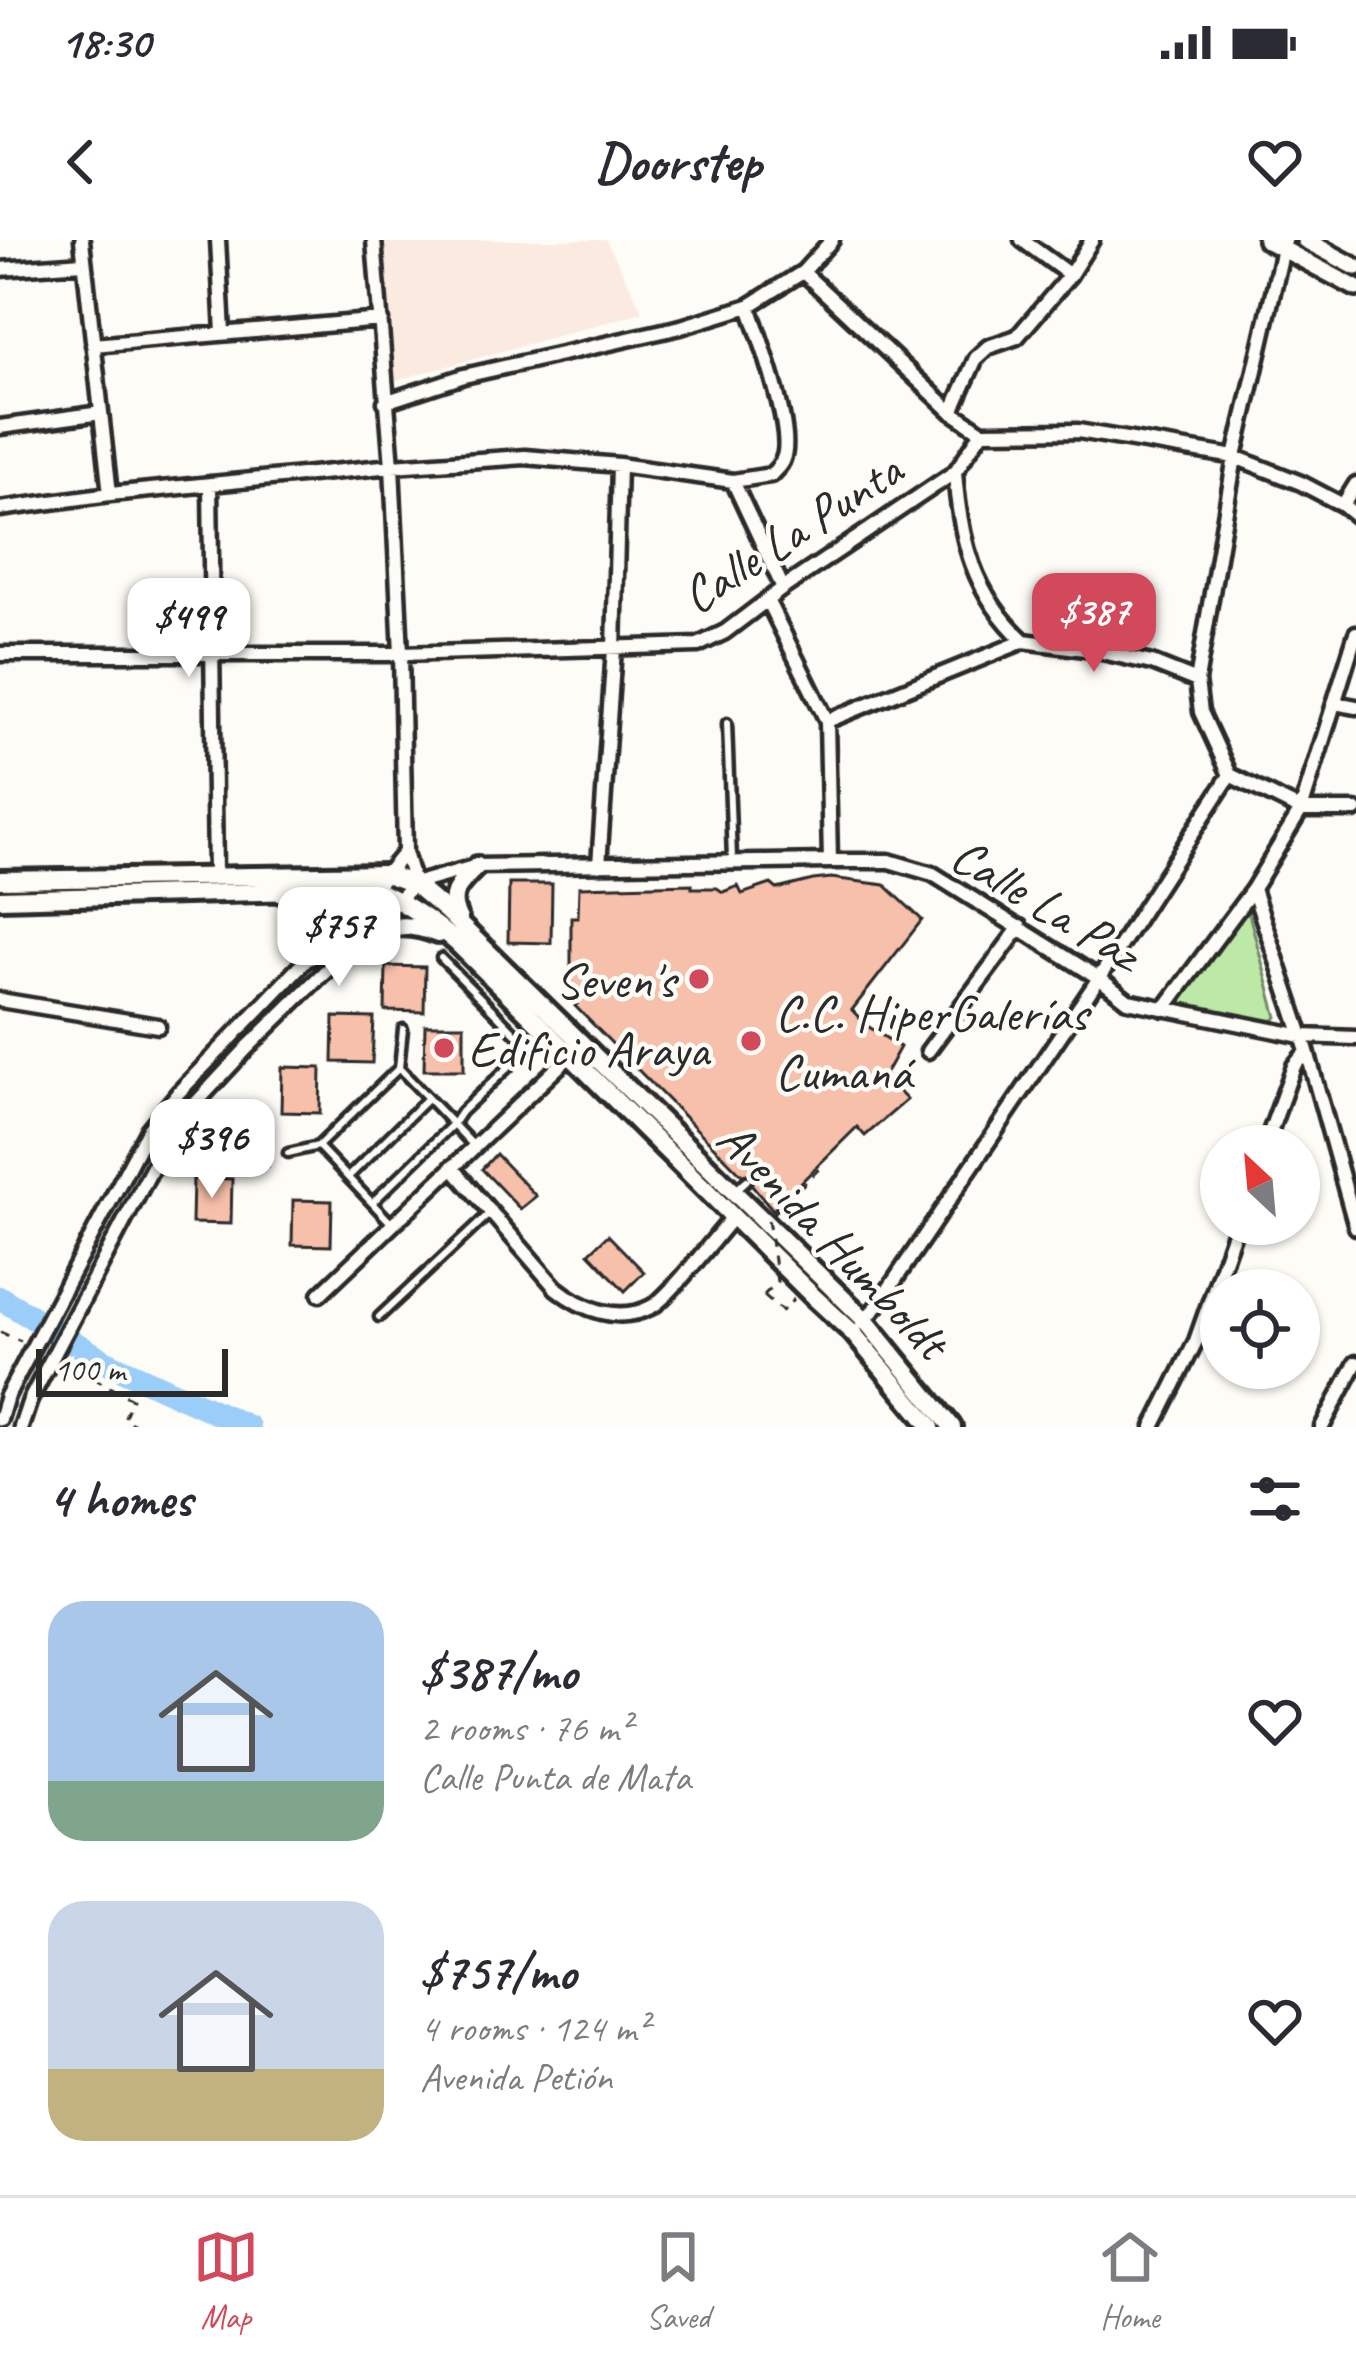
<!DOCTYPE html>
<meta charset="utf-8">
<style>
:root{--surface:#fff;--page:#f2f2f3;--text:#2b2b33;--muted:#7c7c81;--line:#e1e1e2;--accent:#d1495b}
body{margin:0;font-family:Caveat,sans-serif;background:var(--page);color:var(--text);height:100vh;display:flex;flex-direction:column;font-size:45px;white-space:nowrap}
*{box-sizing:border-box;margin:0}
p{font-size:39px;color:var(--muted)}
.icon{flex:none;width:66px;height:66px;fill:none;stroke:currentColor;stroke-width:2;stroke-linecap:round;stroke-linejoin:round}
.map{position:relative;height:1187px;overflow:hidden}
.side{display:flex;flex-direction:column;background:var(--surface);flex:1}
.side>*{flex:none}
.needle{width:78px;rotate:334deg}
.controls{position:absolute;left:1200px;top:885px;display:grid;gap:24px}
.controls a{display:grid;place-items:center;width:120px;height:120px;border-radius:50%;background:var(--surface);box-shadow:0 3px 9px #0004;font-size:60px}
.scale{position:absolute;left:36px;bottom:30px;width:192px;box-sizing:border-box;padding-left:12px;border:6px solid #2b2b2b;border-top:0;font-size:33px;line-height:42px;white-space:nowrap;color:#2b2b2b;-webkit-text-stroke:9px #fdfcf7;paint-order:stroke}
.price{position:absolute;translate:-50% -102px;padding:0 27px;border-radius:24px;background:#fff;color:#222;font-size:39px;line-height:78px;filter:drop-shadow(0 3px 6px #0008)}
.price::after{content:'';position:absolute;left:50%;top:72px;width:36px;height:27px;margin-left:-18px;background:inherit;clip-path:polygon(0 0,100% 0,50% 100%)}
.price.on{background:var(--accent);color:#fff}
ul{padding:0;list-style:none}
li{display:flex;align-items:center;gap:36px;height:300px;padding:0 48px}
li span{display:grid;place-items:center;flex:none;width:336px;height:240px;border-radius:36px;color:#555}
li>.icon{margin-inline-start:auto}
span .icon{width:144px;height:144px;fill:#fffc;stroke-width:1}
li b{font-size:51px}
h2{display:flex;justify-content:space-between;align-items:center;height:144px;padding:0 48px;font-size:51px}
.status{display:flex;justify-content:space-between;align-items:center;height:84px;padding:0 60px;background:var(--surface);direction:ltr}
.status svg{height:33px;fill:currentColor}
header{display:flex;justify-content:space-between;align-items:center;height:156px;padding:0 48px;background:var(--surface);font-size:54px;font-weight:700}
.tab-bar{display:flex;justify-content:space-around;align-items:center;height:168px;border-top:3px solid var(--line);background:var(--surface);font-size:33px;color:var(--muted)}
.tab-bar a{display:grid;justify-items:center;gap:6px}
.tab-bar .on{color:var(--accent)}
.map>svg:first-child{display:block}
.built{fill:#fbeae0}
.green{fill:#bde9a6;stroke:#748a68;stroke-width:3}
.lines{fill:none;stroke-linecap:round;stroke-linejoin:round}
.river{stroke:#9acdf8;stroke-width:24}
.building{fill:#f7c0aa;stroke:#2b2b2b;stroke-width:3}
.service-casing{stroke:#2b2b2b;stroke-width:15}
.minor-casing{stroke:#2b2b2b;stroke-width:21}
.tertiary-casing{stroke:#2b2b2b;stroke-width:24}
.secondary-casing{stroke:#2b2b2b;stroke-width:26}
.path{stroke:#2b2b2b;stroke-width:3;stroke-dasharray:9 9;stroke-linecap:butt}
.service{stroke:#fdfcf7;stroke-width:6}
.minor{stroke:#fdfcf7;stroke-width:12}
.tertiary{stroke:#fdfcf7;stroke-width:15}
.secondary{stroke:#fdfcf7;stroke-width:16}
.minor-bridge-casing{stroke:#2b2b2b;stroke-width:21;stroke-linecap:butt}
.path-bridge{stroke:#2b2b2b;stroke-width:3;stroke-dasharray:9 9;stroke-linecap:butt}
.minor-bridge{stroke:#fdfcf7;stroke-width:12}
.poi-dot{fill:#d1495b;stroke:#fdfcf7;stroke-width:4.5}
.labels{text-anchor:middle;stroke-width:9;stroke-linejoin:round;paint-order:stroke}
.street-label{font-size:51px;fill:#2b2b2b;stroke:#fdfcf7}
.poi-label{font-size:51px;fill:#2b2b2b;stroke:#fdfcf7;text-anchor:start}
</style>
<div class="status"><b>18:30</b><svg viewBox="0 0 49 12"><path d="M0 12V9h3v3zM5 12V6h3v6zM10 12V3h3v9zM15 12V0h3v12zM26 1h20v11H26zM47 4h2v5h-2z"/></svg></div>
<header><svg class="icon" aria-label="back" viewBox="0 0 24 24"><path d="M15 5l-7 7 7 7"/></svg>Doorstep<svg class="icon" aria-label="heart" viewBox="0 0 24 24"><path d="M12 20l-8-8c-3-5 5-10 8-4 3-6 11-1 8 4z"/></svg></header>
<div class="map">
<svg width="1356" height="1187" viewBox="0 0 1356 1187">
<rect width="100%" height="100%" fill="#fdfcf7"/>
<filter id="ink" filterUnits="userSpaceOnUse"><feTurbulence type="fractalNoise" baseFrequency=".00833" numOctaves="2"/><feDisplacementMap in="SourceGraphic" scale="24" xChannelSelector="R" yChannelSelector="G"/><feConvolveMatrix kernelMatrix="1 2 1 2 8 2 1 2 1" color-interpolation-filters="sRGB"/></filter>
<g filter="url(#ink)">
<path class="built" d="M379 0H606L643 72 394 141Z"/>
<path class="green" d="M1247 667 1277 777 1271 783 1182 766 1181 759Z"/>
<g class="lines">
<path class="river" d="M0 1058 106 1122 248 1187"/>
</g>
<path class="building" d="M831 638 885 645 922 680 852 770 866 785 900 807 884 836 907 860 865 896 857 887 773 970 752 945 754 940 752 934 742 935 575 766 577 764 568 754V746H571V677H578L579 647 692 644V648H717L723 652 738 646 742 654 771 644 777 649 813 640Z
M509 644H552L551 703 508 702Z
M386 726 425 727 424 772 385 771Z
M334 777 374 778 372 823 333 822Z
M425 785H464V830H424Z
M282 827 321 828 320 873 281 872Z
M230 880 269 881 268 926 229 925Z
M496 914 536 956 520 969 482 929Z
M193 938 232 939 231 984 192 983Z
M293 960 332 961 331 1006 292 1005Z
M608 995 644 1032 625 1051 589 1013Z"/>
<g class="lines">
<defs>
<path id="service" d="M727 483 732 619
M399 828 474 906
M318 906 392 984
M288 913 318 906 399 828 403 789
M348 937 428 858
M735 951 747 940
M372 963 453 884 461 872 519 817 522 812 518 796 441 718
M379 1077 490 973"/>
<path id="minor" d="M82 0 110 254
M218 0 223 93
M374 0 392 226 401 414 405 612 414 644
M1022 0 1070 35
M0 29 83 23
M803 32 952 172 982 192 1078 191 1235 217 1301 243 1343 265 1356 276
M93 105 381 80
M385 162 464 136 681 87 749 66 803 32 832 0
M952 172 976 118 988 107 1017 97 1070 35 1092 0
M0 187 101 173
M955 232C960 299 973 354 1024 401
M733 241 783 348
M210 244 215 635
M1343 265 1356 244
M0 269 110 254 392 226 525 217 619 225 733 241 771 235C775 230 781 226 783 219 795 192 759 96 749 66
M768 362 827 481 830 621
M0 414H401L698 405 725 392 783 348 955 232 982 192
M1197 441 1235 217 1285 0
M1335 463 1356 467
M827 481 1024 401 1093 410 1152 423 1197 441 1201 472 1230 535 1301 570H1356
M599 625 614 409 619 225
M1253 649 1307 811 1356 987
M0 760 158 786
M1164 769 1253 649 1301 570 1356 393
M232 797 374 649 405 612
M248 807 414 644 477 626 830 621H889L933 634 1099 738 1128 761 1302 796 1356 798
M928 811 1020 687
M1265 906 1294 826 1307 811
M452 927 556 1048C582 1069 618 1084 651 1067 669 1058 716 996 733 977
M320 1054 575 811
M862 1083 878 1065 1099 738 1230 535
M0 1179 7 1156
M21 1187 30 1160
M1153 1187 1196 1101 1237 984
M1322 1187 1356 1123"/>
<path id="tertiary" d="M1266 0 1356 48
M1305 0 1356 27"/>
<path id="secondary" d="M0 640 386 634 414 644 447 672 865 1080 952 1187
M283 654C320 667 317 682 310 716
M0 659 374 649C406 663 432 681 458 704L814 1057 853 1093 931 1187
M459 679C445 655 460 643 477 626
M354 702C387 686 403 680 438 694"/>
</defs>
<use href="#service" class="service-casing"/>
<use href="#minor" class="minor-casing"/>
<use href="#tertiary" class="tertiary-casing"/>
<use href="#secondary" class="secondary-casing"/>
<path class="path" d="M764 1055 782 1071 794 1059
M0 1092 21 1101
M62 1121 132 1159 124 1179 139 1187"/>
<use href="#service" class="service"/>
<use href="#minor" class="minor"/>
<use href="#tertiary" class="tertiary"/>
<use href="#secondary" class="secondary"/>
<defs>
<path id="minor-bridge" d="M7 1156 148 890 179 852 232 797
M30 1160 167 900 196 863 248 807"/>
</defs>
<use href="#minor-bridge" class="minor-bridge-casing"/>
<path class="path-bridge" d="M764 1055 777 1042 768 979 821 927 819 924"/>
<use href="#minor-bridge" class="minor-bridge"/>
</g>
</g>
<g class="poi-dot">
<circle cx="699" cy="739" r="12"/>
<circle cx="751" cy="801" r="12"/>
<circle cx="444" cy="808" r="12"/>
</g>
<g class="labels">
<g class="street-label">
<text transform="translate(791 292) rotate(-33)" y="18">Calle La Punta</text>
<text transform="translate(1046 663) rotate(31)" y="18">Calle La Paz</text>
<text transform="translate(834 999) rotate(46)" y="18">Avenida Humboldt</text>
</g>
<g class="poi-label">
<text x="675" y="757" text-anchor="end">Seven's</text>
<text x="775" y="790">C.C. HiperGalerías<tspan x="775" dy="59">Cumaná</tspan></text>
<text x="468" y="826">Edificio Araya</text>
</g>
</g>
</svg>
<div class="controls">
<a><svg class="needle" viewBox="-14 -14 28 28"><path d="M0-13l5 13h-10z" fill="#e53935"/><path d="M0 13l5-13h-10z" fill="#7c7c81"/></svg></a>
<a><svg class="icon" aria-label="locate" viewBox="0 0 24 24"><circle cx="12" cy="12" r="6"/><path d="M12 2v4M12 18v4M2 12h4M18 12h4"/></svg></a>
</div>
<div class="scale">100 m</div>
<b class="price on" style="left:1094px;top:435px">$387</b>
<b class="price" style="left:189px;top:440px">$499</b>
<b class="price" style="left:339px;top:749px">$757</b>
<b class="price" style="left:212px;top:961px">$396</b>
</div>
<section class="side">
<h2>4 homes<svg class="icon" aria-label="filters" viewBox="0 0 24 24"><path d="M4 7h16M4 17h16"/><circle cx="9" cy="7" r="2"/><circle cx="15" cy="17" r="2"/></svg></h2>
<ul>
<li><span style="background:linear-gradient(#a9c7e8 75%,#7fa58c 0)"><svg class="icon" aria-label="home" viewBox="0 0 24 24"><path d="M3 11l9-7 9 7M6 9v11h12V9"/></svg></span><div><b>$387/mo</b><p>2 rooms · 76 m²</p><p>Calle Punta de Mata</p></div><svg class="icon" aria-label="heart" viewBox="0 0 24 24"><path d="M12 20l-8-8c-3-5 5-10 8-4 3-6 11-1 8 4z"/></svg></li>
<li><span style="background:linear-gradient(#c9d6e8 70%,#c2b280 0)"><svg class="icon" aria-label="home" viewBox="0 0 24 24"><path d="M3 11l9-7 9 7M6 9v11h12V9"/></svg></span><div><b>$757/mo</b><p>4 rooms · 124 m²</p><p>Avenida Petión</p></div><svg class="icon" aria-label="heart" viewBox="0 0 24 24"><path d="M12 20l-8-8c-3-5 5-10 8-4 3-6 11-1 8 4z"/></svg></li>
</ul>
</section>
<nav class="tab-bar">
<a class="on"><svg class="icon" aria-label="map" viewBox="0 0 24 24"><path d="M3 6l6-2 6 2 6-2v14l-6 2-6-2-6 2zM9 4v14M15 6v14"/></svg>Map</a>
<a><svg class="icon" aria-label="saved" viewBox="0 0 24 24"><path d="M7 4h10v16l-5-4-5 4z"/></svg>Saved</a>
<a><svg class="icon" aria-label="home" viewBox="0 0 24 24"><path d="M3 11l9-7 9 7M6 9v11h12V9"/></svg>Home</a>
</nav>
